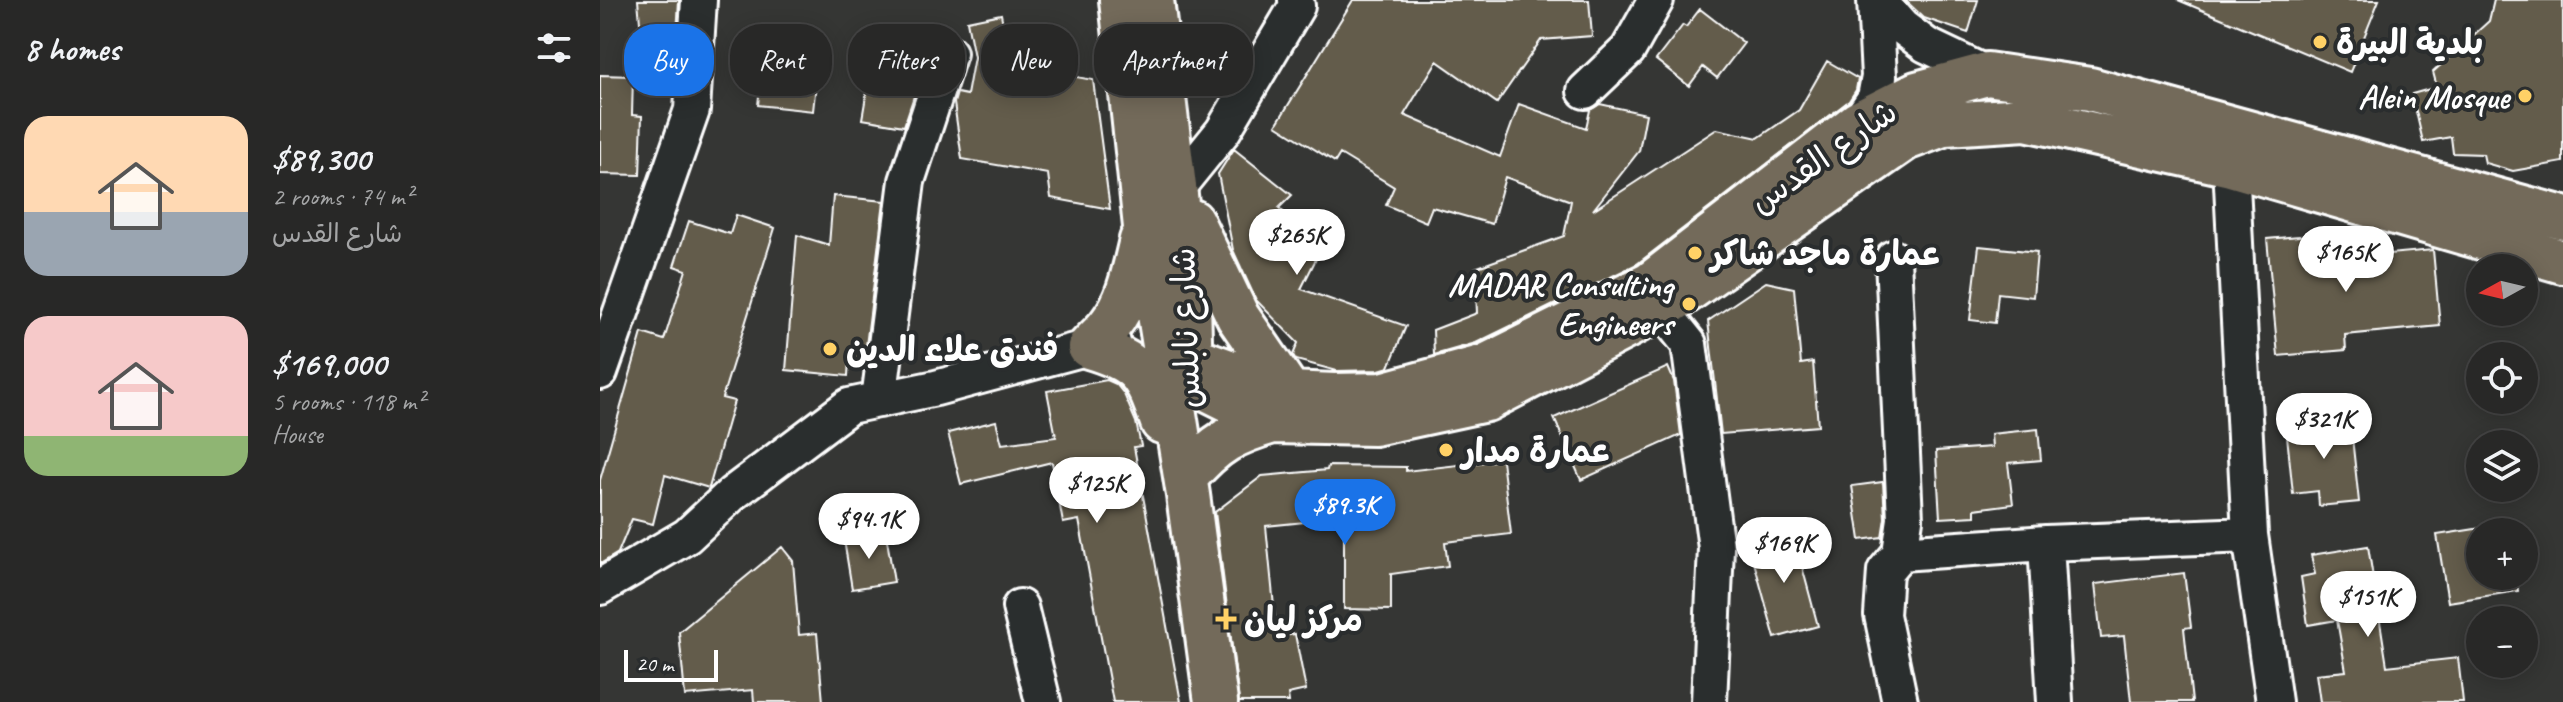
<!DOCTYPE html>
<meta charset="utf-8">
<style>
:root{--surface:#282827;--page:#30302f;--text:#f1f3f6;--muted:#a5a6a7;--line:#444;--accent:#1a73e8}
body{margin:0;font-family:Caveat,"Playpen Sans Arabic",sans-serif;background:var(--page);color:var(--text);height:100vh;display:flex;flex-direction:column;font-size:30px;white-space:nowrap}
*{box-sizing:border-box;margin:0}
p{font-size:26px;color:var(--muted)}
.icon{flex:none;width:44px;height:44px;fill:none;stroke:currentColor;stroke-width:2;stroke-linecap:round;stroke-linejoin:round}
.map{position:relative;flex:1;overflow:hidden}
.sheet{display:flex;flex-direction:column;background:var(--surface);width:600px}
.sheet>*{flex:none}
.banner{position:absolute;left:24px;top:24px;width:760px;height:72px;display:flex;gap:16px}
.needle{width:52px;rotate:262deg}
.buttons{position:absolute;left:1866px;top:254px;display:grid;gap:16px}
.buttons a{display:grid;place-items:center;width:72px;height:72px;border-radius:50%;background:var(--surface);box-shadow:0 4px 20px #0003,0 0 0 2px var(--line);font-size:40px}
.scale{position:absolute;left:24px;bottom:20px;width:94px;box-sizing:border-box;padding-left:8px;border:4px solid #fff;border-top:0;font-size:22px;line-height:28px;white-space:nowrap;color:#fff;-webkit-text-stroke:6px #2a2d2e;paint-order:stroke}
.price{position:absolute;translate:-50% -68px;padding:0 18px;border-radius:28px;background:#fff;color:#222;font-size:26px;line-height:52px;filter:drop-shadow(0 2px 4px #0008)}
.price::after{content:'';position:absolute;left:50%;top:48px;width:24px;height:18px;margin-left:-12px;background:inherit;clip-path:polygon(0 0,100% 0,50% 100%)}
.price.selected{background:var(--accent);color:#fff}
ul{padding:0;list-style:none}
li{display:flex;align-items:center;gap:24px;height:200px;padding:0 24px}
li span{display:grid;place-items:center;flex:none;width:224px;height:160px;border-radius:24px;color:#555}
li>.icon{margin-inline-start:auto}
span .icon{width:96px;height:96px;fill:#fffc;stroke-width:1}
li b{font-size:34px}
h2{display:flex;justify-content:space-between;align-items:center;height:96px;padding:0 24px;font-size:34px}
.pill{padding:0 28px;border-radius:32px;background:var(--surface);box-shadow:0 4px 20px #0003,0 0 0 2px var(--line);font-size:28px;line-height:72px}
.pill.selected{background:var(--accent);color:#fff}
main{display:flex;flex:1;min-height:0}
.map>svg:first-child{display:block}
.building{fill:#635c4c;stroke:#fff;stroke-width:2}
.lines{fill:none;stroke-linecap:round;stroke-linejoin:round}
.minor-casing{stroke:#fff;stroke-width:40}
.major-casing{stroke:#fff;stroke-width:48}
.minor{stroke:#2a2d2e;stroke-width:34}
.major{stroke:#736b5a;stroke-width:42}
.poi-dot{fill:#ffd166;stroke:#2a2d2e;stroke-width:3}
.labels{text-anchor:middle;stroke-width:8;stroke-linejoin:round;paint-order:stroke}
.poi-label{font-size:34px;font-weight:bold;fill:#fff;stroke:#2a2d2e;text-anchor:start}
.street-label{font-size:34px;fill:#fff;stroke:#2a2d2e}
</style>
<main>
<section class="sheet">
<h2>8 homes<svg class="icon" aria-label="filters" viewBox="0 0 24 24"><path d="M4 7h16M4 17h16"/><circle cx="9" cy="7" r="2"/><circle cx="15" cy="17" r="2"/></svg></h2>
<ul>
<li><span style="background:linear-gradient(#ffd9b3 60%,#9aa5b1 0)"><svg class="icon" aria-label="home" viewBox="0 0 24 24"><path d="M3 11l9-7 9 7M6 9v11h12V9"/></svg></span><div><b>$89,300</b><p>2 rooms · 74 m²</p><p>شارع القدس</p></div></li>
<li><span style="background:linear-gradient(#f6c9c9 75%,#8fb573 0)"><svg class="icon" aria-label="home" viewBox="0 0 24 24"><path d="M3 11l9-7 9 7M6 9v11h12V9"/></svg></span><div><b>$169,000</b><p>5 rooms · 118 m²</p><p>House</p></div></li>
</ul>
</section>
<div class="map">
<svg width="1963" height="702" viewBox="0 0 1963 702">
<rect width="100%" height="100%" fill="#353634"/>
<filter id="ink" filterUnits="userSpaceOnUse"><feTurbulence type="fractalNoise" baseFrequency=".0125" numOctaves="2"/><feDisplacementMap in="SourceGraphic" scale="16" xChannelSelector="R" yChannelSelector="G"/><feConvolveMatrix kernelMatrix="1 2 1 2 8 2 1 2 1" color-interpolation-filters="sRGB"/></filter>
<g filter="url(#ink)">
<path class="building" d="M38 0H79L76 52 43 55Z
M753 0H989L992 36 941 40 897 103 837 61 804 115 900 157 919 104 986 128 990 110 1000 104 1046 114 1039 151 993 210 1117 129 1158 138 1199 110 1227 61 1258 79 1256 90 1249 101 1037 264 876 343 834 355 833 330 877 313 875 268 964 236 971 201 905 177 892 224 832 207 826 222 786 205 794 187 740 154 735 162 676 125Z
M1305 0H1378L1368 33 1324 18Z
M1578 0H1779L1750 72Z
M1894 0H1963V162L1913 171 1885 163 1883 154 1853 153 1851 137 1823 142 1812 94 1837 87 1833 72 1889 21Z
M1100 9 1144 43 1117 78 1103 67 1089 86 1056 60 1083 25 1086 27Z
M401 14 409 55H416L417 66 493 80 510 209 451 198 448 174 362 159 354 103 357 93 367 95 374 57 367 21Z
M165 40 220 47 213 111 158 105Z
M0 75 33 76 32 115 42 116 40 175 0 174Z
M269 79 317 87 304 126 262 119Z
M634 149 692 195 679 208 722 247 701 289 806 326 789 367 779 370 737 371 696 360 693 355 698 343 656 300 633 250 618 174Z
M233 196 284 201 264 362 249 360 248 376 186 370 197 235 229 245Z
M136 215 175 228 122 398 134 401 109 488 65 475 53 524 32 519 18 553 0 564V480L42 333 64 340 86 270 74 266 89 221 130 234Z
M1732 233 1734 259 1833 250 1840 326 1745 335 1746 350 1678 356 1667 239Z
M1379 246 1437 252 1433 297 1398 293 1395 323 1370 320Z
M1166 282 1194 288 1201 364 1213 362 1218 426 1121 434 1108 321Z
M1068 367 1074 381 1081 435 981 480 954 418Z
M507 380 516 384 524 394 536 422 541 446 534 447 581 702H513L479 520 463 523 452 462 361 484 348 433 396 421 402 444 456 437 447 391Z
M1750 419 1759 502 1719 506 1718 491 1693 494 1686 426Z
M1438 429 1441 460 1408 463 1413 504 1375 509V516L1340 518 1336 451 1392 447 1391 434Z
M902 460 911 534 845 542 848 566 791 574V610L744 609V522H705L666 526 677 637 695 634 706 690 688 694 689 702H639L615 512 662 476 727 470 728 466 806 467V471Z
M1283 482 1285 518 1282 537 1260 540 1252 486Z
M1907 524 1909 532H1880V576H1916L1918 591 1848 602 1837 535Z
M1193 533 1218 626 1175 638 1149 544Z
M286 534 294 582 252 589 244 540Z
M1768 546 1787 666 1858 658 1863 702H1720L1716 674 1746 671 1737 620 1708 625 1701 577 1715 574 1711 555Z
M182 547 193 561 199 635 217 633 223 702H154L153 690 85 696 79 632Z
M1584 573 1591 627 1584 628 1592 702H1531L1524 636 1501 638 1495 584Z"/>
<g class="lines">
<defs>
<path id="minor" d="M1278 0 1302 27 1326 45 1387 74
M985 91 1028 50 1056 0
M1258 123 1275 98 1279 77 1275 0
M1640 142 1631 165 1650 535 1674 702
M576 189 623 131 697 6 696 0
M1293 258 1305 519 1300 553
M1061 309 1089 344 1116 548 1109 702
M0 372 92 110 99 0
M279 400 307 181 349 53
M1446 543 1455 702
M0 587 87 536 132 494 249 406 336 388 489 347 513 343
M420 607 443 702
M1300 702 1282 615 1285 571 1300 553 1446 543 1650 535"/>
<path id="major" d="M521 0 545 227 588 495 616 702
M552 0 589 301 591 377
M592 221 638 317 690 393
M541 240C534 268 529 300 511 323 505 332 496 339 489 347 540 362 545 374 562 422
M565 348 591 381 673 422 774 424 886 400 1061 309 1305 139 1345 124 1426 119 1631 165 1963 262
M604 362 690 393 734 395 782 394 885 366 1050 284 1258 123 1317 93 1387 74 1490 89 1963 218
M588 475C615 443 634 433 673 422"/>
</defs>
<use href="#minor" class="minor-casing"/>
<use href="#major" class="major-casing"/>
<use href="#minor" class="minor"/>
<use href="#major" class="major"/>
</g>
</g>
<g class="poi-dot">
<circle cx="1720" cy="42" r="8"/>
<circle cx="1925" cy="96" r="8"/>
<circle cx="1095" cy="253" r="8"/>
<circle cx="1089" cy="304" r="8"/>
<circle cx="230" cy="349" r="8"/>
<circle cx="846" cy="450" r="8"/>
<path d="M622 607h8v8h8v8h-8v8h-8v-8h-8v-8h8z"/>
</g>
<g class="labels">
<g class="poi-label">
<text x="1736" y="54">بلدية البيرة</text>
<text x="1909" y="108" text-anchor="end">Alein Mosque</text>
<text x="1111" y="265">عمارة ماجد شاكر</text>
<text x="1073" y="296" text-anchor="end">MADAR Consulting<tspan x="1073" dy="39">Engineers</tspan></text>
<text x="246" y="361">فندق علاء الدين</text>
<text x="862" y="462">عمارة مدار</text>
<text x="644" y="631">مركز ليان</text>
</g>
<g class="street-label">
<text transform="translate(1223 156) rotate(-35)" y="12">شارع القدس</text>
<text transform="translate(585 328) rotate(-92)" y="12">شارع نابلس</text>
</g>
</g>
</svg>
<div class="buttons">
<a><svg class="needle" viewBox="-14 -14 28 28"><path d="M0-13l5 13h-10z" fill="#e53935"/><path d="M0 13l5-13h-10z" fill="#a5a6a7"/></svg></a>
<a><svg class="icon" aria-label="locate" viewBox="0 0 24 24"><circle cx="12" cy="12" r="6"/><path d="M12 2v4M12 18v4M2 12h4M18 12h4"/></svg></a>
<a><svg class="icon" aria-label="layers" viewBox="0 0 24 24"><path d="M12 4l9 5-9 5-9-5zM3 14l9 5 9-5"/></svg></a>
<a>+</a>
<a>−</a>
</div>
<div class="scale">20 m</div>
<b class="price" style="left:697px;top:277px">$265K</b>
<b class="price" style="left:1746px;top:294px">$165K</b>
<b class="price" style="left:1724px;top:461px">$321K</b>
<b class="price" style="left:497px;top:525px">$125K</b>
<b class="price selected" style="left:745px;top:547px">$89.3K</b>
<b class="price" style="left:269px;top:561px">$94.1K</b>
<b class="price" style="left:1184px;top:585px">$169K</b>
<b class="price" style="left:1768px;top:639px">$151K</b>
<div class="banner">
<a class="pill selected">Buy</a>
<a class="pill">Rent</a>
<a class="pill">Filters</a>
<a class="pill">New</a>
<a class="pill">Apartment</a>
</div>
</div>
</main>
